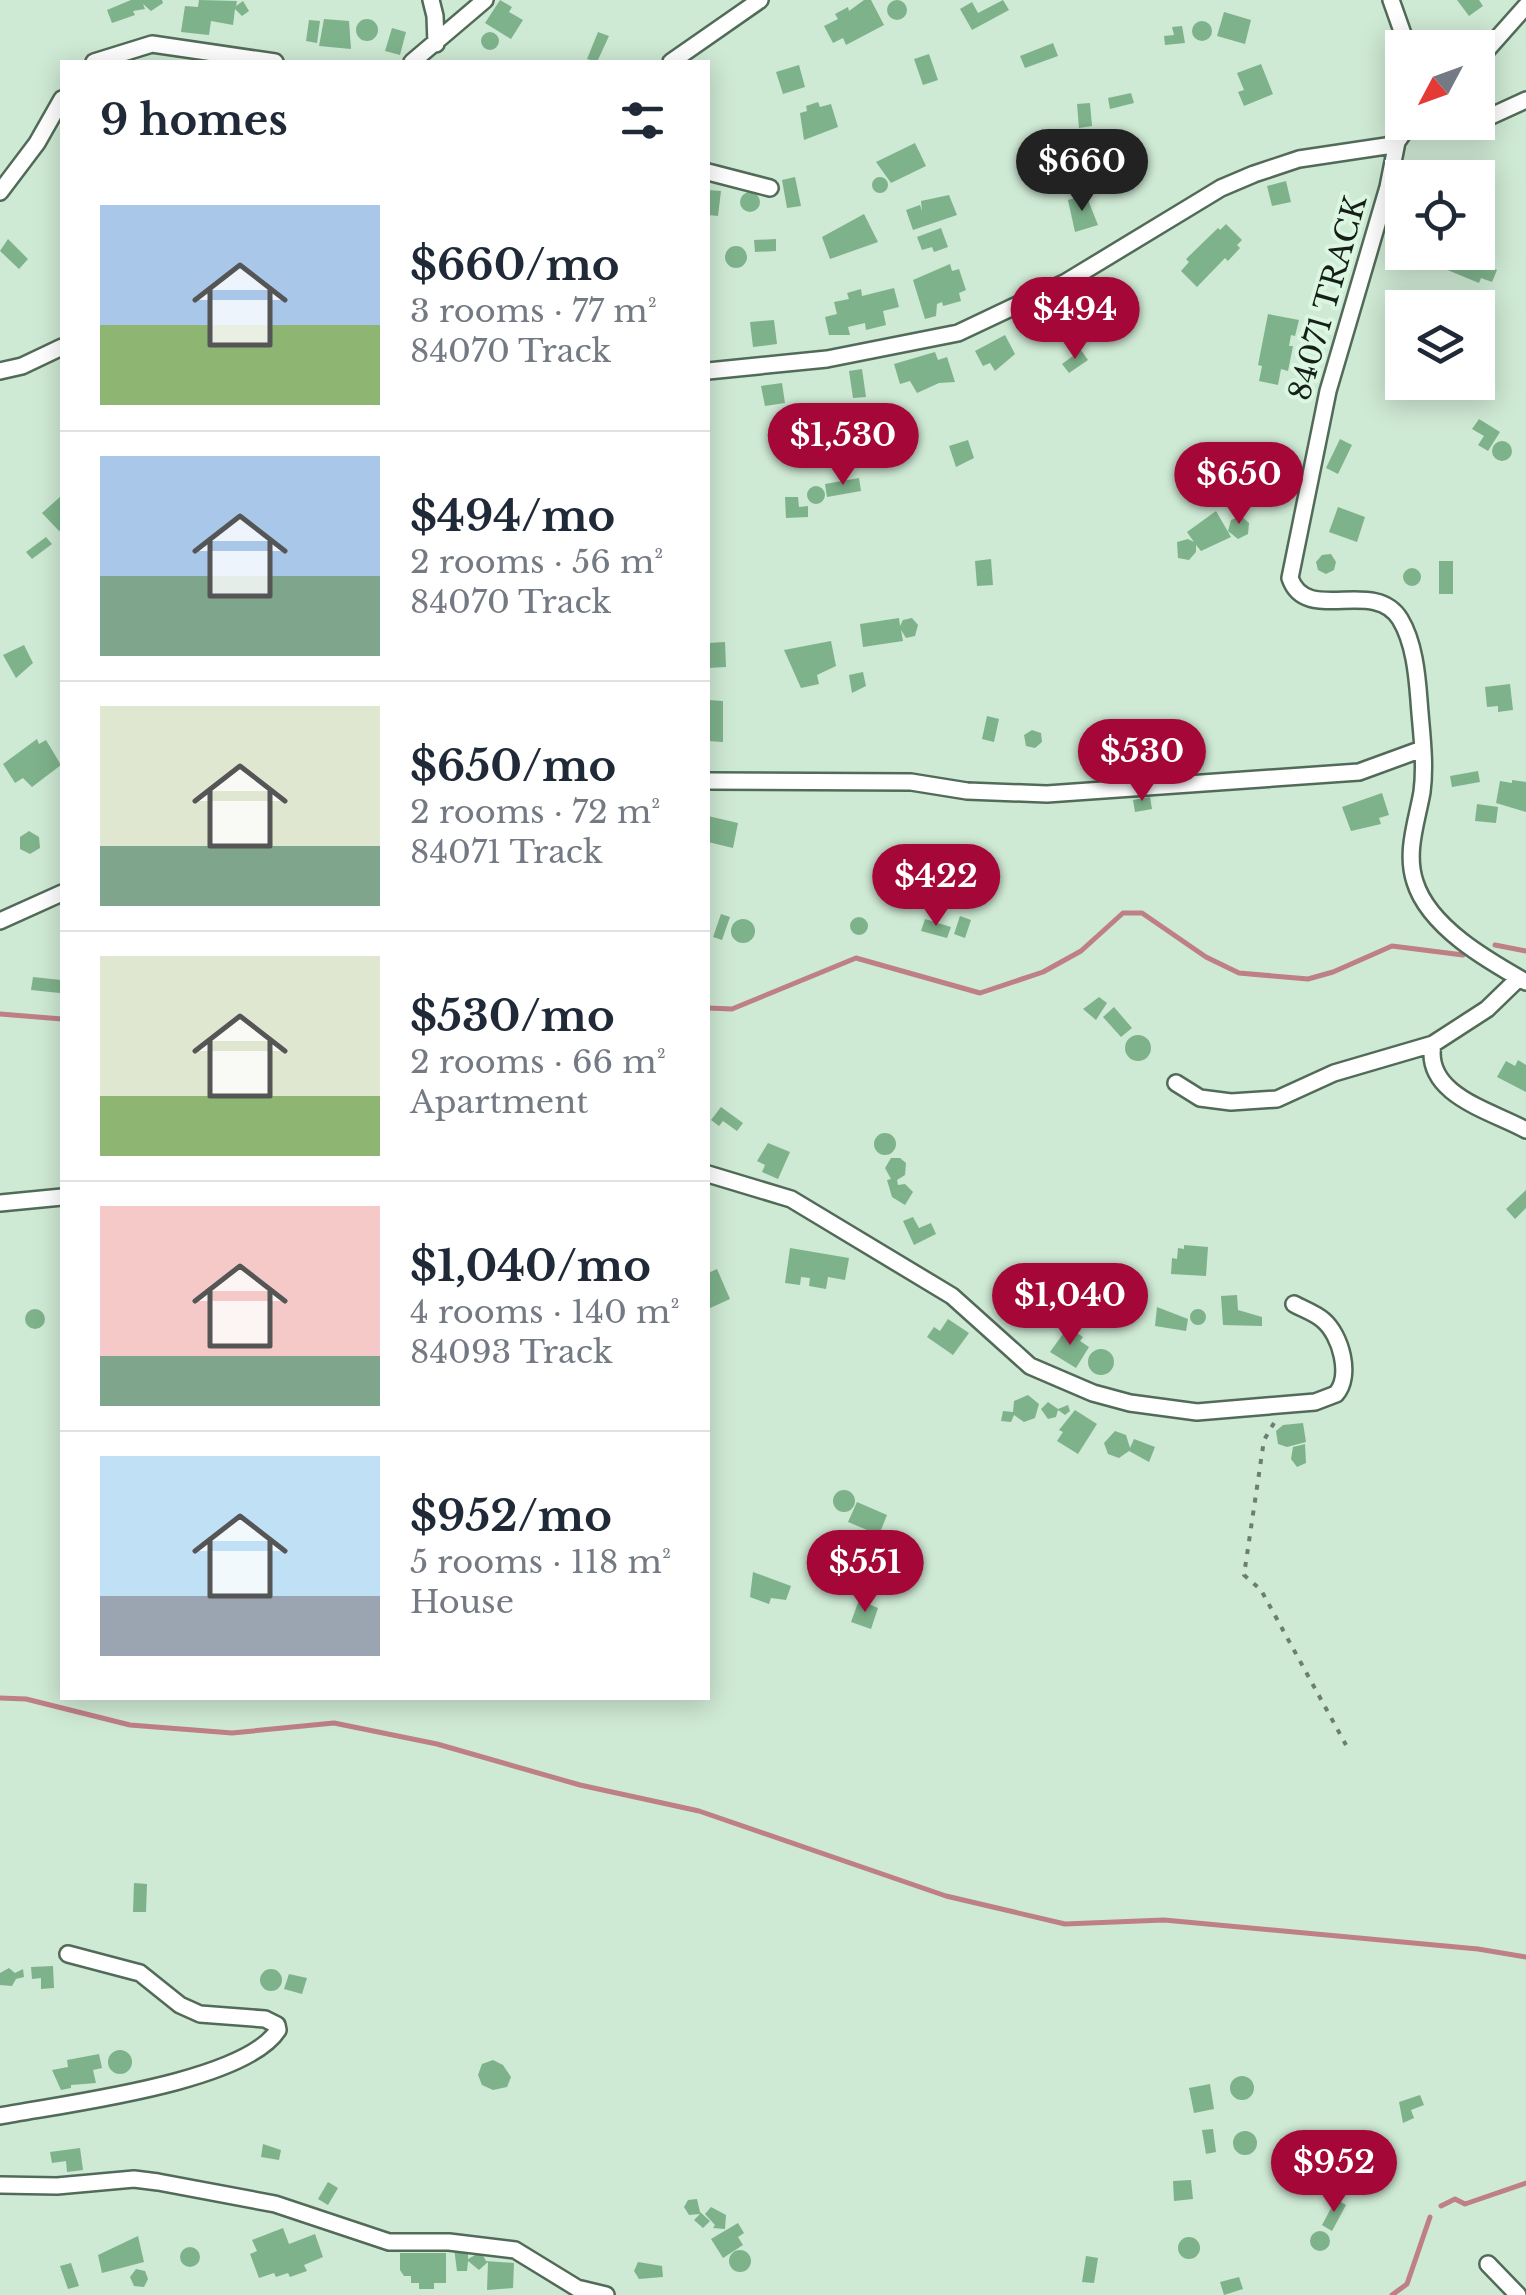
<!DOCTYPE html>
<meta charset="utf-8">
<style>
:root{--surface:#fff;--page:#f6f6f7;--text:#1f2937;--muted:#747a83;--line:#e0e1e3;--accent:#a40738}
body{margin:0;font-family:"Libre Baskerville",serif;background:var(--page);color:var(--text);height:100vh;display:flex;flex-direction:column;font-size:38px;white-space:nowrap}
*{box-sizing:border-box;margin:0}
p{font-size:32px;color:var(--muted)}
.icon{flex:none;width:55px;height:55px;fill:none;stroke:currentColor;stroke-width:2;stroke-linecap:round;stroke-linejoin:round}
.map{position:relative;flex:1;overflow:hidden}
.details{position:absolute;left:60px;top:60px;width:650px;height:1640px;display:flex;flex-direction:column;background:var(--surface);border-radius:0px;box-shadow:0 5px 25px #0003}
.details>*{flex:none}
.needle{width:65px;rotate:229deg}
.buttons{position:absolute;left:1385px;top:30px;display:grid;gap:20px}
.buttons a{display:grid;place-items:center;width:110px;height:110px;border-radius:0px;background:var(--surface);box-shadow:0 5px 25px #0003;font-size:50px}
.price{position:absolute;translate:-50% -85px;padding:0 22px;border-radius:35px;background:var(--accent);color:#fff;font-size:32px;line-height:65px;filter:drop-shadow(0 2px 5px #0008)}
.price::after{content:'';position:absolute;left:50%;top:60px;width:30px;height:22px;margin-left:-15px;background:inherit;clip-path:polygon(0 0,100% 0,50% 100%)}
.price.selected{background:#222;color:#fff}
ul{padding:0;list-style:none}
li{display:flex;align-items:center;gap:30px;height:250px;padding:0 40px}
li+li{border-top:2px solid var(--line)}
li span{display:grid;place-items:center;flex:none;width:280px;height:200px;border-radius:0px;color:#555}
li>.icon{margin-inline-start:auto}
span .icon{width:120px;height:120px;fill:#fffc;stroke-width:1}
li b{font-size:42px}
h2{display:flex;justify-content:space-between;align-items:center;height:120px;padding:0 40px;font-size:42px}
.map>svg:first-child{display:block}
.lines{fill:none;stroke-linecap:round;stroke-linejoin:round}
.stream{stroke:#be7f85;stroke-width:5}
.building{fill:#7eb28b}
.minor-casing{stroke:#526b58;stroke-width:20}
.path{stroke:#6c7e70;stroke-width:4;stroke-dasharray:5 8;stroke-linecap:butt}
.minor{stroke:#fff;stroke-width:15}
.labels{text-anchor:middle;stroke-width:8;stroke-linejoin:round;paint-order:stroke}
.street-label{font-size:30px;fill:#151f17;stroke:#dbf7e1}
</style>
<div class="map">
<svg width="1526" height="2295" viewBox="0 0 1526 2295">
<rect width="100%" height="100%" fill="#cee9d4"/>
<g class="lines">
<path class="stream" d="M1495 945 1526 951
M708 1008 732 1009 856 958 980 993 1043 972 1081 951 1123 913H1142L1206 957 1239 973 1308 979 1333 972 1392 946 1463 955
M0 1014 62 1019
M0 1698 26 1699 130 1725 232 1733 334 1723 437 1744 580 1785 699 1811 946 1896 1065 1924 1164 1920 1478 1949 1526 1957
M1441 2206 1455 2199 1465 2204 1526 2183
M1392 2295 1407 2284 1430 2217"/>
</g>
<path class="building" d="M131 0H162L163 3 151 11 143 4 145 9 133 11 135 15 112 23 107 10Z
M199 0 237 1 236 6 243 1 249 11 242 16 235 9 233 25 211 21 209 35 181 32 185 6 198 7Z
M500 0 512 7 509 12 523 20 511 39 485 23Z
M864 0H871L884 25 846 45 843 38 833 43 824 26 838 19 835 14 848 7 849 11Z
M1003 0 1009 10 972 30 960 9 972 2 978 13Z
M1457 0H1479L1483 6 1469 16Z
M887 10a10 10 0 1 1 20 0a10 10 0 1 1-20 0Z
M1224 12 1251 20 1245 44 1217 36Z
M324 19 349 21 351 49 319 46Z
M356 30a11 11 0 1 1 22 0a11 11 0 1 1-22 0Z
M309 20 320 21 317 43 306 41Z
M1192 31a10 10 0 1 1 20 0a10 10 0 1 1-20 0Z
M1182 26 1185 43 1165 45 1164 36 1174 35 1172 27Z
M392 28 406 32 400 55 385 51Z
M598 32 609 36 597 62 587 59Z
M481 41a9 9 0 1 1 18 0a9 9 0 1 1-18 0Z
M1053 43 1058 56 1025 68 1020 56Z
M929 54 938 80 923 85 914 59Z
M1261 64 1273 94 1244 106 1238 92 1244 90 1237 73Z
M799 65 805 87 783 94 776 72Z
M1131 93 1134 103 1110 109 1108 98Z
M818 102 820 107 831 104 838 127 804 140 800 113 807 111 806 106Z
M1090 103 1092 126 1079 128 1077 104Z
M915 143 926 166 891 183 876 162Z
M872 185a8 8 0 1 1 16 0a8 8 0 1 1-16 0Z
M795 177 801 206 787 208 782 180Z
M1286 181 1291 202 1272 206 1267 186Z
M708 190 721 191 718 216 708 215Z
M740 202a10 10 0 1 1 20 0a10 10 0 1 1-20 0Z
M949 195 957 215 913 230 906 210 920 205 922 211 921 201Z
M1086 195 1098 225 1075 232 1068 200Z
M864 214 878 242 830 259 822 237Z
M1226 224 1242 240 1237 245 1240 248 1228 261 1225 258 1197 287 1181 271 1189 262 1186 259 1218 228 1220 230Z
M941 228 948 247 934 252 932 247 922 250 917 237Z
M8 239 28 259 19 269 0 251Z
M776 239V251L755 252 754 240Z
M725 257a11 11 0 1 1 22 0a11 11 0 1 1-22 0Z
M1440 252H1456L1497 270 1492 282 1481 278 1479 283 1445 269 1448 263 1437 259Z
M950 264 952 271 959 269 966 290 959 293 961 301 943 306 942 302 937 304 936 316 925 319 913 280Z
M894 288 899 307 883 311 886 325 866 330 865 323 848 327 850 335H829L825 317 837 314 834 302 849 299 847 293 861 289 862 296Z
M1076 312 1097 316 1093 330 1072 323Z
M1268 314 1299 320 1295 336 1291 335 1289 346H1293L1288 371 1281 369 1278 385 1259 381 1262 366 1258 365Z
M774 320 777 344 753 347 750 322Z
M1005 335 1015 354 995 371 990 363 983 366 975 351Z
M1081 350 1088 360 1069 373 1062 364Z
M935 352 938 360 947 357 955 382 939 383 917 393 910 381 900 384 894 364Z
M862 369 866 397 853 398 849 371Z
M782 383 785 403 765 406 761 386Z
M1479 419 1500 432 1488 451 1478 445 1484 436 1472 429Z
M1340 439 1352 445 1338 474 1326 468Z
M968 440 974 458 956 467 949 446Z
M1492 451a10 10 0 1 1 20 0a10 10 0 1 1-20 0Z
M859 478 861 491 827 497 825 484Z
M807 495a9 9 0 1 1 18 0a9 9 0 1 1-18 0Z
M61 496 62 528 59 531 42 513Z
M785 497H798L799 507 808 506V517L786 518Z
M1338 507 1365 517 1357 542 1329 532Z
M1216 511 1231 537 1201 551 1196 545V552L1189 560 1178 558 1177 542 1188 539 1194 542 1187 532Z
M1241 516 1249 523 1248 534 1238 539 1228 531 1231 520Z
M46 537 52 544 32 559 26 552Z
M1331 554 1336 562 1334 570 1326 574 1318 570 1316 562 1322 555Z
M991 559 993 585 977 586 975 561Z
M1439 561H1453V594H1439Z
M1403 577a9 9 0 1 1 18 0a9 9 0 1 1-18 0Z
M899 618 900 626 903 620 912 618 918 625 915 636 906 638 901 630 903 641 863 647 860 624Z
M831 641 836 666 817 675 819 684 801 688 784 650Z
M725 642 726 667 708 668V643Z
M24 645 33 663 16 678 3 655Z
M863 672 866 686 852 693 849 675Z
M1510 684 1513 710 1498 712V706L1487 707 1485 687Z
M708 700 723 701V742L708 741Z
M987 716 999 719 994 742 982 739Z
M1032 730 1041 733 1042 742 1035 748 1026 746 1024 735Z
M37 739 39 744 46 740 61 765 32 787 23 778 15 783 3 764Z
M1478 771 1480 782 1452 787 1450 776Z
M1512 780 1526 782V812L1496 803 1500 781 1512 783Z
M1382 793 1389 815 1379 818 1381 824 1351 831 1342 807Z
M1150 797 1152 809 1135 812 1133 800Z
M1477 804 1498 807 1496 823 1475 821Z
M708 816 738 823 733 848 708 842Z
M29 831 39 837 40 848 30 854 20 849V837Z
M721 914 730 917 722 940 713 937Z
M960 916 971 920 965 938 954 934Z
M850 926a9 9 0 1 1 18 0a9 9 0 1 1-18 0Z
M731 931a12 12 0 1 1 24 0a12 12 0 1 1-24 0Z
M925 919 951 927 947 938 921 931Z
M33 977 61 980 60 993 31 990Z
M1099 997 1107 1003 1096 1020 1083 1009Z
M1114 1007 1132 1028 1121 1037 1103 1017Z
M1125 1048a13 13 0 1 1 26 0a13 13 0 1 1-26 0Z
M1518 1060 1526 1065V1092L1497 1077 1506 1061 1515 1066Z
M721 1107 743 1123 737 1131 723 1121 719 1126 711 1120Z
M874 1144a11 11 0 1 1 22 0a11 11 0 1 1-22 0Z
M768 1143 790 1152 778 1179 762 1172 765 1165 757 1161Z
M891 1158H900L906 1163 905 1175 897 1180 898 1185 905 1184 913 1192 905 1205 892 1197 887 1180 891 1179 885 1168Z
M1526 1190V1208L1515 1219 1506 1209Z
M913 1217 919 1228 931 1223 936 1234 914 1245 903 1221Z
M1184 1245 1208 1247 1206 1276 1171 1274 1172 1258 1177 1259 1178 1248 1184 1249Z
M790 1248 849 1258 845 1280 828 1277 826 1289 809 1286 810 1278 801 1277 800 1285 785 1283Z
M717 1269 730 1299 708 1309V1273Z
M1237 1295 1238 1310 1262 1317V1326L1223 1325 1221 1296Z
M1157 1307 1188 1319 1186 1331 1155 1326Z
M1190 1317a8 8 0 1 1 16 0a8 8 0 1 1-16 0Z
M25 1319a10 10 0 1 1 20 0a10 10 0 1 1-20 0Z
M948 1319 969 1333 953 1355 927 1337 934 1327 940 1331Z
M1068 1327 1083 1337 1080 1341 1089 1347 1076 1368 1050 1352Z
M1088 1362a13 13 0 1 1 26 0a13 13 0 1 1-26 0Z
M1028 1395 1039 1404 1035 1418 1024 1422 1014 1415 1011 1422 1001 1421 1003 1411 1013 1412 1014 1401Z
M1048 1402 1058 1409 1068 1405 1070 1411 1065 1415 1058 1410 1056 1417 1048 1419 1041 1409Z
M1075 1410 1097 1424 1078 1454 1057 1441 1063 1432 1059 1430Z
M1303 1423 1306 1442 1287 1447 1278 1444 1276 1431 1283 1425Z
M1115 1431 1126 1435 1130 1448 1134 1439 1155 1447 1149 1462 1129 1451 1119 1458 1108 1454 1104 1443Z
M1305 1444 1306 1463 1297 1467 1291 1459 1293 1447Z
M833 1501a11 11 0 1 1 22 0a11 11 0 1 1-22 0Z
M857 1502 887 1515 879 1535 848 1522Z
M753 1572 791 1586 786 1600 771 1598 769 1604 750 1597Z
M859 1600 878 1608 871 1629 851 1622Z
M134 1883 147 1884 146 1912H133Z
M53 1966 54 1988 41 1989V1978L32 1979 31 1967Z
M9 1968 15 1973 23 1969 24 1977 16 1979 12 1986 0 1985V1973Z
M260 1980a11 11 0 1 1 22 0a11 11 0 1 1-22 0Z
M289 1974 307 1978 302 1994 284 1989Z
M108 2062a12 12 0 1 1 24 0a12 12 0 1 1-24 0Z
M99 2054 102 2068 93 2070 96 2083 71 2085V2088L61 2090 52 2070 68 2067 67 2060Z
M493 2060 503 2065 511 2077 507 2087 493 2090 482 2085 478 2075 482 2064Z
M1230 2088a12 12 0 1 1 24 0a12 12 0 1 1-24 0Z
M1210 2084 1214 2109 1194 2113 1189 2088Z
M1420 2095 1424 2105 1411 2110 1414 2118 1403 2123 1399 2102Z
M1213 2129 1216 2152 1206 2154 1202 2130Z
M1233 2143a12 12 0 1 1 24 0a12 12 0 1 1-24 0Z
M263 2144 281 2150 279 2160 261 2157Z
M80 2148 83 2170 67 2172 66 2161 52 2163 50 2152Z
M1191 2180 1193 2199 1174 2201 1173 2181Z
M328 2182 338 2188 328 2205 318 2199Z
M697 2199 700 2212 710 2221 703 2228 694 2220 700 2214 689 2215 684 2207 688 2200Z
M1336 2199 1346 2205 1332 2231 1322 2225Z
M711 2207 726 2215 725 2229 713 2228 715 2225 705 2214Z
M738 2223 744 2233 738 2237 743 2245 723 2258 711 2239Z
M283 2228 289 2244 315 2234 323 2257 304 2265 307 2271 290 2277 288 2273 276 2277 274 2273 259 2278 250 2254 257 2251 252 2240Z
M1310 2241a10 10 0 1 1 20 0a10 10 0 1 1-20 0Z
M138 2236 144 2262 102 2273 98 2255Z
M1178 2248a11 11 0 1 1 22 0a11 11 0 1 1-22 0Z
M180 2257a10 10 0 1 1 20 0a10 10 0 1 1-20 0Z
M454 2248H468V2259L481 2252 486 2261 514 2263 513 2288 487 2290 488 2262 479 2270 468 2261 467 2271H457Z
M729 2261a11 11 0 1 1 22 0a11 11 0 1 1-22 0Z
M400 2253H446V2283H434V2289H419V2283H411V2276H404L400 2270Z
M1086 2256 1098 2258 1094 2283 1082 2282Z
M638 2262 662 2266 663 2277 639 2279 634 2271Z
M71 2263 79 2286 68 2289 60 2266Z
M136 2269 145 2271 148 2279 144 2287 134 2286 130 2277Z
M1239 2277 1243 2289 1224 2295 1220 2282Z"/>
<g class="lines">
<defs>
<path id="minor" d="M431 0 435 16 436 44
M1391 0 1408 48
M1478 60 1526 6
M94 62 152 44 275 62
M412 62 485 0
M671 62 760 0
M1422 122 1450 127 1475 122
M1478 122 1526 100
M1397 142 1388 187 1328 391 1290 578C1306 625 1374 577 1400 619 1414 642 1417 674 1419 700 1421 730 1426 762 1422 792 1417 821 1405 852 1415 882 1429 927 1487 960 1526 982
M708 172 770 188
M0 192 37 143 62 99
M0 371 22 366 62 347
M708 371 827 359 958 333 1066 282 1221 188 1254 174 1299 159 1386 146 1397 142 1411 122
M708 781 911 782 967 791 1047 794 1359 772 1422 749
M0 921 62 893
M1433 1044C1423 1095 1492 1111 1526 1130
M1176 1083 1200 1098 1231 1102 1277 1099 1334 1073 1433 1044 1487 1009 1519 978
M708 1174 791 1199 952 1296 1030 1366 1093 1393 1130 1403 1197 1412 1315 1402 1336 1394C1352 1376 1341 1335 1323 1320 1315 1313 1303 1309 1294 1304
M0 1203 62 1197
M0 2116C62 2104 244 2083 278 2030L277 2025 265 2019 200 2014 180 2005 140 1973 68 1954
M0 2185 57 2186 134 2179 158 2182 275 2204 389 2242H449L515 2250 577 2288 606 2295
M1488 2264 1518 2295"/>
</defs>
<use href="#minor" class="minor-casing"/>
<path class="path" d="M1274 1423 1264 1440 1244 1575 1261 1590 1346 1745"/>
<use href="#minor" class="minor"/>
</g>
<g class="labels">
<g class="street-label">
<text transform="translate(1328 298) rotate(-74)" y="10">84071 TRACK</text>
</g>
</g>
</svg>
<div class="buttons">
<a><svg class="needle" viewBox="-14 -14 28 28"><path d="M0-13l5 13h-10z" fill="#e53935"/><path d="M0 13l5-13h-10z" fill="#747a83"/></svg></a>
<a><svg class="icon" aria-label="locate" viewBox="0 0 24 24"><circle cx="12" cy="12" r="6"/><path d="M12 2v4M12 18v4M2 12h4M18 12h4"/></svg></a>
<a><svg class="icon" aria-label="layers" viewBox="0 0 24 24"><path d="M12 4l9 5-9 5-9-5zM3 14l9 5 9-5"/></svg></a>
</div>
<b class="price selected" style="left:1082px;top:214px">$660</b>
<b class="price" style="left:1075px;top:362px">$494</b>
<b class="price" style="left:843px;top:488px">$1,530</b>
<b class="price" style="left:1239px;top:527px">$650</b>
<b class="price" style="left:1142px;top:804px">$530</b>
<b class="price" style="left:936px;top:929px">$422</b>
<b class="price" style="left:1070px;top:1348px">$1,040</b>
<b class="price" style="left:865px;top:1615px">$551</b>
<b class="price" style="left:1334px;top:2215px">$952</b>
<section class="details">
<h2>9 homes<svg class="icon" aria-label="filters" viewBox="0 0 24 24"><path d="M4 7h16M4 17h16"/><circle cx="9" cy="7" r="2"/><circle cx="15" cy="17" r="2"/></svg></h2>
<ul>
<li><span style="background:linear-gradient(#a9c7e8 60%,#8fb573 0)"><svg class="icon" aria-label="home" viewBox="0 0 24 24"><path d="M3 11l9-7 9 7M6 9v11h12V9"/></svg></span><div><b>$660/mo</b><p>3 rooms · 77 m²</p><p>84070 Track</p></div></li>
<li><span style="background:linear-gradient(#a9c7e8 60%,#7fa58c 0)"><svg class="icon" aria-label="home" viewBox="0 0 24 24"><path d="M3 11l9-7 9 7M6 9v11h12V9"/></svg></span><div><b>$494/mo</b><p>2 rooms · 56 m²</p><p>84070 Track</p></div></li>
<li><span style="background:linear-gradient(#dfe7d0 70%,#7fa58c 0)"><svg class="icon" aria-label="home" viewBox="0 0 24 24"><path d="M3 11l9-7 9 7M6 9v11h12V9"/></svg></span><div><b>$650/mo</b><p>2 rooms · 72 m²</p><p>84071 Track</p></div></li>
<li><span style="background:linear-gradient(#dfe7d0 70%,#8fb573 0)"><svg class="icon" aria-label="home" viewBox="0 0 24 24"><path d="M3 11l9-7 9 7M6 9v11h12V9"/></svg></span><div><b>$530/mo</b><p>2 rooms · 66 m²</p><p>Apartment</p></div></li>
<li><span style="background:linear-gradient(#f6c9c9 75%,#7fa58c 0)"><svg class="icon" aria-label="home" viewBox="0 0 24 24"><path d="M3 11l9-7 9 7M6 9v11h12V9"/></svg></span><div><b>$1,040/mo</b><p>4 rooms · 140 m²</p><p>84093 Track</p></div></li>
<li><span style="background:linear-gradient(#bfe0f5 70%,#9aa5b1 0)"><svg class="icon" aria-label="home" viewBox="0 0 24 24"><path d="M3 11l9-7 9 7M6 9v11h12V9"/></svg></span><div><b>$952/mo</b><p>5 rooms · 118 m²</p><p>House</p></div></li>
</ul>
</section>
</div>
